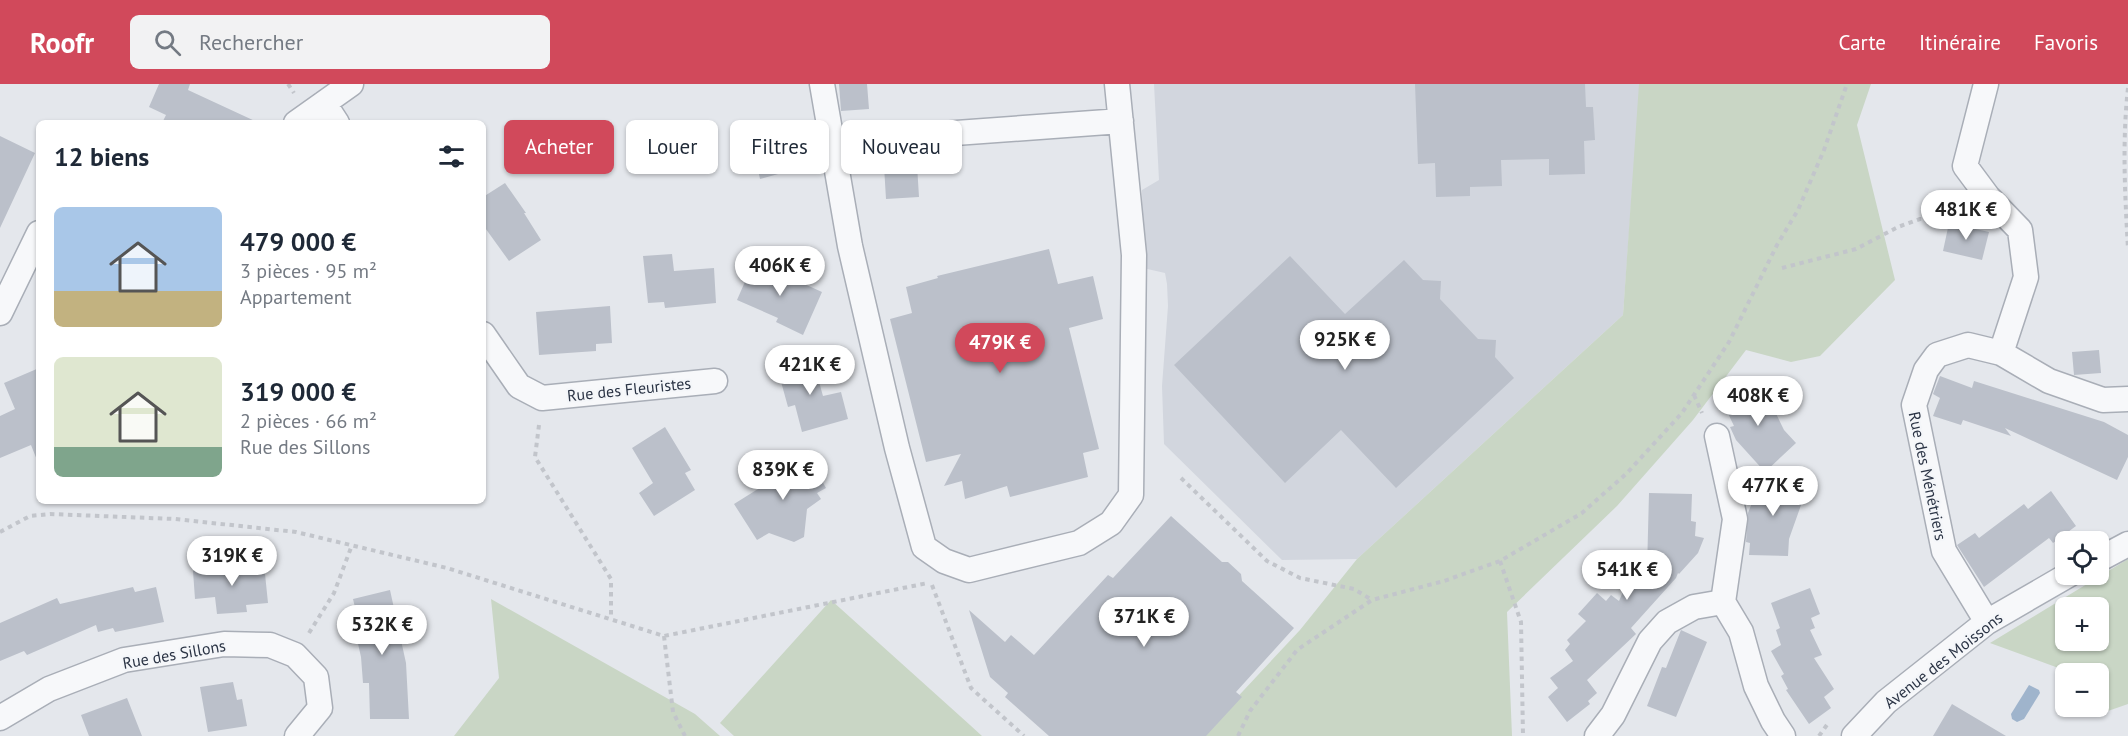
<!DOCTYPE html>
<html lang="fr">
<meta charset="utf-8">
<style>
:root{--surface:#fff;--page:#f2f2f3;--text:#1f2937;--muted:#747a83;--accent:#d1495b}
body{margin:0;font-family:"PT Sans",sans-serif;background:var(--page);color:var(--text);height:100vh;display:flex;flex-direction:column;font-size:22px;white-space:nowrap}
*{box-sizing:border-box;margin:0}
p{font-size:20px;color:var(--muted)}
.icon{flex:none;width:33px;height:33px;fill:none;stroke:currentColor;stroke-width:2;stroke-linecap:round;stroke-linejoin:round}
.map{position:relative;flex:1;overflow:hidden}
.side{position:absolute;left:36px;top:36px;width:450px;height:384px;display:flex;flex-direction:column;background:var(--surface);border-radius:9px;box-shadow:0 2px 4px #0004}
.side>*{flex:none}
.guide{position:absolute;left:504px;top:36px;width:570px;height:54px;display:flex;gap:12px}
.buttons{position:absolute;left:2055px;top:447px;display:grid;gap:12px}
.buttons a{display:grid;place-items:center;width:54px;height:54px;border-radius:9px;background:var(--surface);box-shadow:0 2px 4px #0004;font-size:30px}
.price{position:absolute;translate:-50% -51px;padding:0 14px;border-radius:21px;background:#fff;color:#222;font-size:20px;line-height:39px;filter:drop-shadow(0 2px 3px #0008)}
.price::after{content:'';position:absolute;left:50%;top:36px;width:18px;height:14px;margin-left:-9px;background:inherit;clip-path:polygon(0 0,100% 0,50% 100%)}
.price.on{background:var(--accent);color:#fff}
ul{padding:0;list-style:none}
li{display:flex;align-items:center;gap:18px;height:150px;padding:0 18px}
li span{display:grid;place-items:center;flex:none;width:168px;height:120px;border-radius:9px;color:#555}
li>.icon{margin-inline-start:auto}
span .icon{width:72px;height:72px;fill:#fffc;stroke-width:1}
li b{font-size:26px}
h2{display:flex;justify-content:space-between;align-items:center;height:72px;padding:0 18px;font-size:26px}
.tag{padding:0 21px;border-radius:9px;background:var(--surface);box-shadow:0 2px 4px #0004;font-size:21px;line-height:54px}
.tag.on{background:var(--accent);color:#fff}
header{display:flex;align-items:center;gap:36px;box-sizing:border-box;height:84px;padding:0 30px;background:var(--accent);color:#fff}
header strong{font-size:28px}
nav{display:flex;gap:33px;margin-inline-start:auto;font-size:21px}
.search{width:420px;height:54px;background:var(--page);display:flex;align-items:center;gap:15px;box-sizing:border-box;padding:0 21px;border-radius:9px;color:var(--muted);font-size:22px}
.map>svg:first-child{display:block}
.built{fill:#d2d6de}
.green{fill:#c9d6c5;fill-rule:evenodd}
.water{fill:#9fb4cc}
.building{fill:#bbc0ca}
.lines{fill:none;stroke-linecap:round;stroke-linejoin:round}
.minor-casing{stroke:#a9aeb7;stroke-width:27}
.path{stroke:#c2c5cb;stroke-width:4;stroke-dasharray:4.5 4.5;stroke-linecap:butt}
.minor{stroke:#f7f8fa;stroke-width:24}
.labels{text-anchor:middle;stroke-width:4.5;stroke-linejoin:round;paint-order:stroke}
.street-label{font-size:16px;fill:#2b3445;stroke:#f4f6f9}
</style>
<header>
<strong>Roofr</strong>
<div class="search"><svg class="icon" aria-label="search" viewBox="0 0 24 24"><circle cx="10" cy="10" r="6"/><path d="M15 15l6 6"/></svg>Rechercher</div>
<nav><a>Carte</a><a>Itinéraire</a><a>Favoris</a></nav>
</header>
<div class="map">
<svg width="2128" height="652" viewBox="0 0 2128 652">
<rect width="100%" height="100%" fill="#e4e7ec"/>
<path class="built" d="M1154 0H1640L1623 231 1357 475 1282 476 1164 360 1162 302 1168 222 1167 200 1165 189 1143 184 1142 106 1159 96Z"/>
<path class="green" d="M1639 0H1871L1857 41 1895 196 1820 272 1791 278 1746 266 1693 336 1617 422 1507 528 1512 652H1201L1300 546 1357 475 1623 231Z
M2128 475V620L2108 627 2099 616 2098 590 2072 589 1990 559ZM2066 524H2098V556H2066Z
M491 515 695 630 720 652H454L499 594Z
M831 516 970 641 982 652H734L720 639Z"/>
<path class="water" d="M2029 601 2039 606 2040 609 2024 635 2017 638 2012 635 2011 630Z"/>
<path class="building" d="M159 0H190L188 6 259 39H162L166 31 149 23Z
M839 0H867L869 25 841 27Z
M1415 0H1585L1586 23H1593L1595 56 1584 57 1585 90 1549 91V75L1501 76 1502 102 1470 103V112L1436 113 1435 79 1418 80Z
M803 50 807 82 760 95 753 63Z
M0 52 35 69 0 144Z
M917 81 919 113 886 115 884 82Z
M505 99 526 129H524L541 156 509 177 483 141V113Z
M1949 139 1989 148 1982 176 1943 167Z
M1049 165 1058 200 1093 192 1103 235 1069 244 1099 365 1083 369 1088 393 1010 413 1007 402 965 415 962 397 944 402 961 370 926 378 890 235 912 229 906 203 938 194 937 192Z
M672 170 674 187 714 184 716 219 665 224 664 218 648 219 643 172Z
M1290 172 1345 230 1404 176 1423 196 1441 197 1440 215 1478 255 1496 256 1495 273 1514 294 1396 404 1341 346 1285 399 1174 281Z
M754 177 822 208 803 251 776 238 778 234 737 216Z
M610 222 612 259 596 260V267L539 271 536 228Z
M2099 266 2101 289 2074 291 2072 268Z
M812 273 823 312 841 308 848 335 802 348 795 321 788 323 777 283Z
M39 284V381L31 361 0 374V332L15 325 4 299Z
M1940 292 1972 304 1974 297 2104 338 2128 351V373L2117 396 2005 344 2011 352 1963 336 1961 341 1933 332 1940 314 1933 310Z
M1761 299 1784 346 1796 359 1765 388 1736 356 1730 343 1734 342 1723 319Z
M665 343 691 386 685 389 695 406 654 432 639 409 653 399 632 364Z
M805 367 826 404 817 409 821 415 807 425 804 453 794 458 769 449 757 456 734 420 771 397 768 391Z
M1763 391 1806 407 1789 455 1788 472 1749 471 1750 459 1746 458 1748 429Z
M2051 407 2076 442 2053 459 2049 454 1984 503 1957 461 1975 449 1979 454 2024 420 2028 425Z
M1649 409 1692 410 1691 437 1696 438 1695 452 1704 454 1698 469 1679 490 1678 489 1676 494 1631 544 1636 550 1587 596 1597 609 1588 617 1590 620 1567 638 1548 613 1558 604 1550 594 1573 577 1565 566 1570 560 1567 556 1586 537 1578 530 1597 509 1606 517 1611 511 1619 517 1634 482 1647 486Z
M1171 432 1222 478H1228L1241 490 1242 497 1294 544 1236 608 1242 613 1206 652H1049L1005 613 1008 609 990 593 969 526 1005 558 1011 551 1034 571 1108 491 1113 494Z
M264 480 268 519 246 521 247 528 217 530 215 513 195 515 193 487Z
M133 503 135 508 156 503 164 538 115 548 113 544 98 548 96 541 27 571 24 567 0 577V539L57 514 60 520Z
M1810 504 1820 530 1811 534 1815 544 1810 546 1822 571 1814 574 1834 605 1824 613 1831 624 1809 640 1786 606 1788 605 1781 592 1784 590 1771 567 1781 561 1776 546 1780 544 1771 519Z
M390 506 406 579 409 635H370L369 599H363L361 573 352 533 357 532 353 515Z
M1681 546 1707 558 1676 633 1647 622 1662 583 1666 584Z
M233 598 237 616 242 615 247 642 208 648 200 603Z
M127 614 142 652H89L81 631Z
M1952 620 2006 652H1933Z"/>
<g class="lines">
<defs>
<path id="minor" d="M822 0 850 162 897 364 924 463 944 477 969 486 1079 459 1111 439 1131 411 1134 171 1117 0
M1986 0 1965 82 1988 113 2020 146 2026 193 2001 269 2049 297 2103 316 2128 315
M324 19 337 39
M296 39 351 0
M831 58 1121 37
M0 229 39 149
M483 250 519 302 542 314 715 297
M1717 352 1735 435 1723 518
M2098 476 2128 460
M1987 538 1944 467 1914 321 1926 286 1937 271 1968 261 2001 269
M0 634 49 605 124 576 224 560 270 561 295 571 316 593 320 624 297 652
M1597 652 1613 631 1650 557 1667 538 1694 523 1723 518 1741 548 1756 602 1773 637 1783 652
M1854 652 1886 618 1987 538 2070 490"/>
</defs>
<use href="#minor" class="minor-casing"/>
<path class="path" d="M288 0 294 9
M2128 4C2122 58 2125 111 2128 165
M1782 184 1856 165 1898 143 1920 135H1940L1963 124
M1694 311 1702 329
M539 341 535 373 611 495V535
M1181 394 1267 477 1300 494 1354 505 1372 516
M0 448 30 432 50 430 175 435 296 448 447 484 664 552 928 499
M1500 477 1521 538 1523 652
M932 501 971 604 1024 652
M309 549 334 509 352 461
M664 552 673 628 685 652
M1238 652 1250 627 1297 566 1372 516 1444 497 1500 477 1582 429 1627 389 1682 329 1729 258 1777 161 1798 126 1824 66 1847 0
M1819 652 1829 638"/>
<use href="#minor" class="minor"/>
</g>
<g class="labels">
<g class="street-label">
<text transform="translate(629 305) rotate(-6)" y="6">Rue des Fleuristes</text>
<text transform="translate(1928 392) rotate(78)" y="6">Rue des Ménétriers</text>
<text transform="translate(174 570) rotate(-10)" y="6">Rue des Sillons</text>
<text transform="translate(1943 576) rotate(-38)" y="6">Avenue des Moissons</text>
</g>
</g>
</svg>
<div class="buttons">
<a><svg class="icon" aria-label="locate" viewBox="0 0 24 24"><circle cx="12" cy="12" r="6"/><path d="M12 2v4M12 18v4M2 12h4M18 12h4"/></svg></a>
<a>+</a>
<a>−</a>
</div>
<b class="price" style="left:1966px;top:157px">481K €</b>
<b class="price" style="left:780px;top:213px">406K €</b>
<b class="price" style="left:1345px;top:287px">925K €</b>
<b class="price on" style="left:1000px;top:290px">479K €</b>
<b class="price" style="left:810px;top:312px">421K €</b>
<b class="price" style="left:1758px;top:343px">408K €</b>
<b class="price" style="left:783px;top:417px">839K €</b>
<b class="price" style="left:1773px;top:433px">477K €</b>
<b class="price" style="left:232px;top:503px">319K €</b>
<b class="price" style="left:1627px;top:517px">541K €</b>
<b class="price" style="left:1144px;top:564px">371K €</b>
<b class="price" style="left:382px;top:572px">532K €</b>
<div class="guide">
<a class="tag on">Acheter</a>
<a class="tag">Louer</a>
<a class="tag">Filtres</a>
<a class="tag">Nouveau</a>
</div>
<section class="side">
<h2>12 biens<svg class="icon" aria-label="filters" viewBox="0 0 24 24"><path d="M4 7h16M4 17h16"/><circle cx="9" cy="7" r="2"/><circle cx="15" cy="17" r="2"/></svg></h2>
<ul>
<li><span style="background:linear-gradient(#a9c7e8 70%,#c2b280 0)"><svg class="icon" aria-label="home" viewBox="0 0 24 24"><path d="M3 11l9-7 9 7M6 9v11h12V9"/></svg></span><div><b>479 000 €</b><p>3 pièces · 95 m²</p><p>Appartement</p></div></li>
<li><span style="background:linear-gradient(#dfe7d0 75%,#7fa58c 0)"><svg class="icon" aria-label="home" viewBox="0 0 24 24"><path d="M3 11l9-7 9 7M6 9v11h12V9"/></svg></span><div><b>319 000 €</b><p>2 pièces · 66 m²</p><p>Rue des Sillons</p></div></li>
</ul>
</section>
</div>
